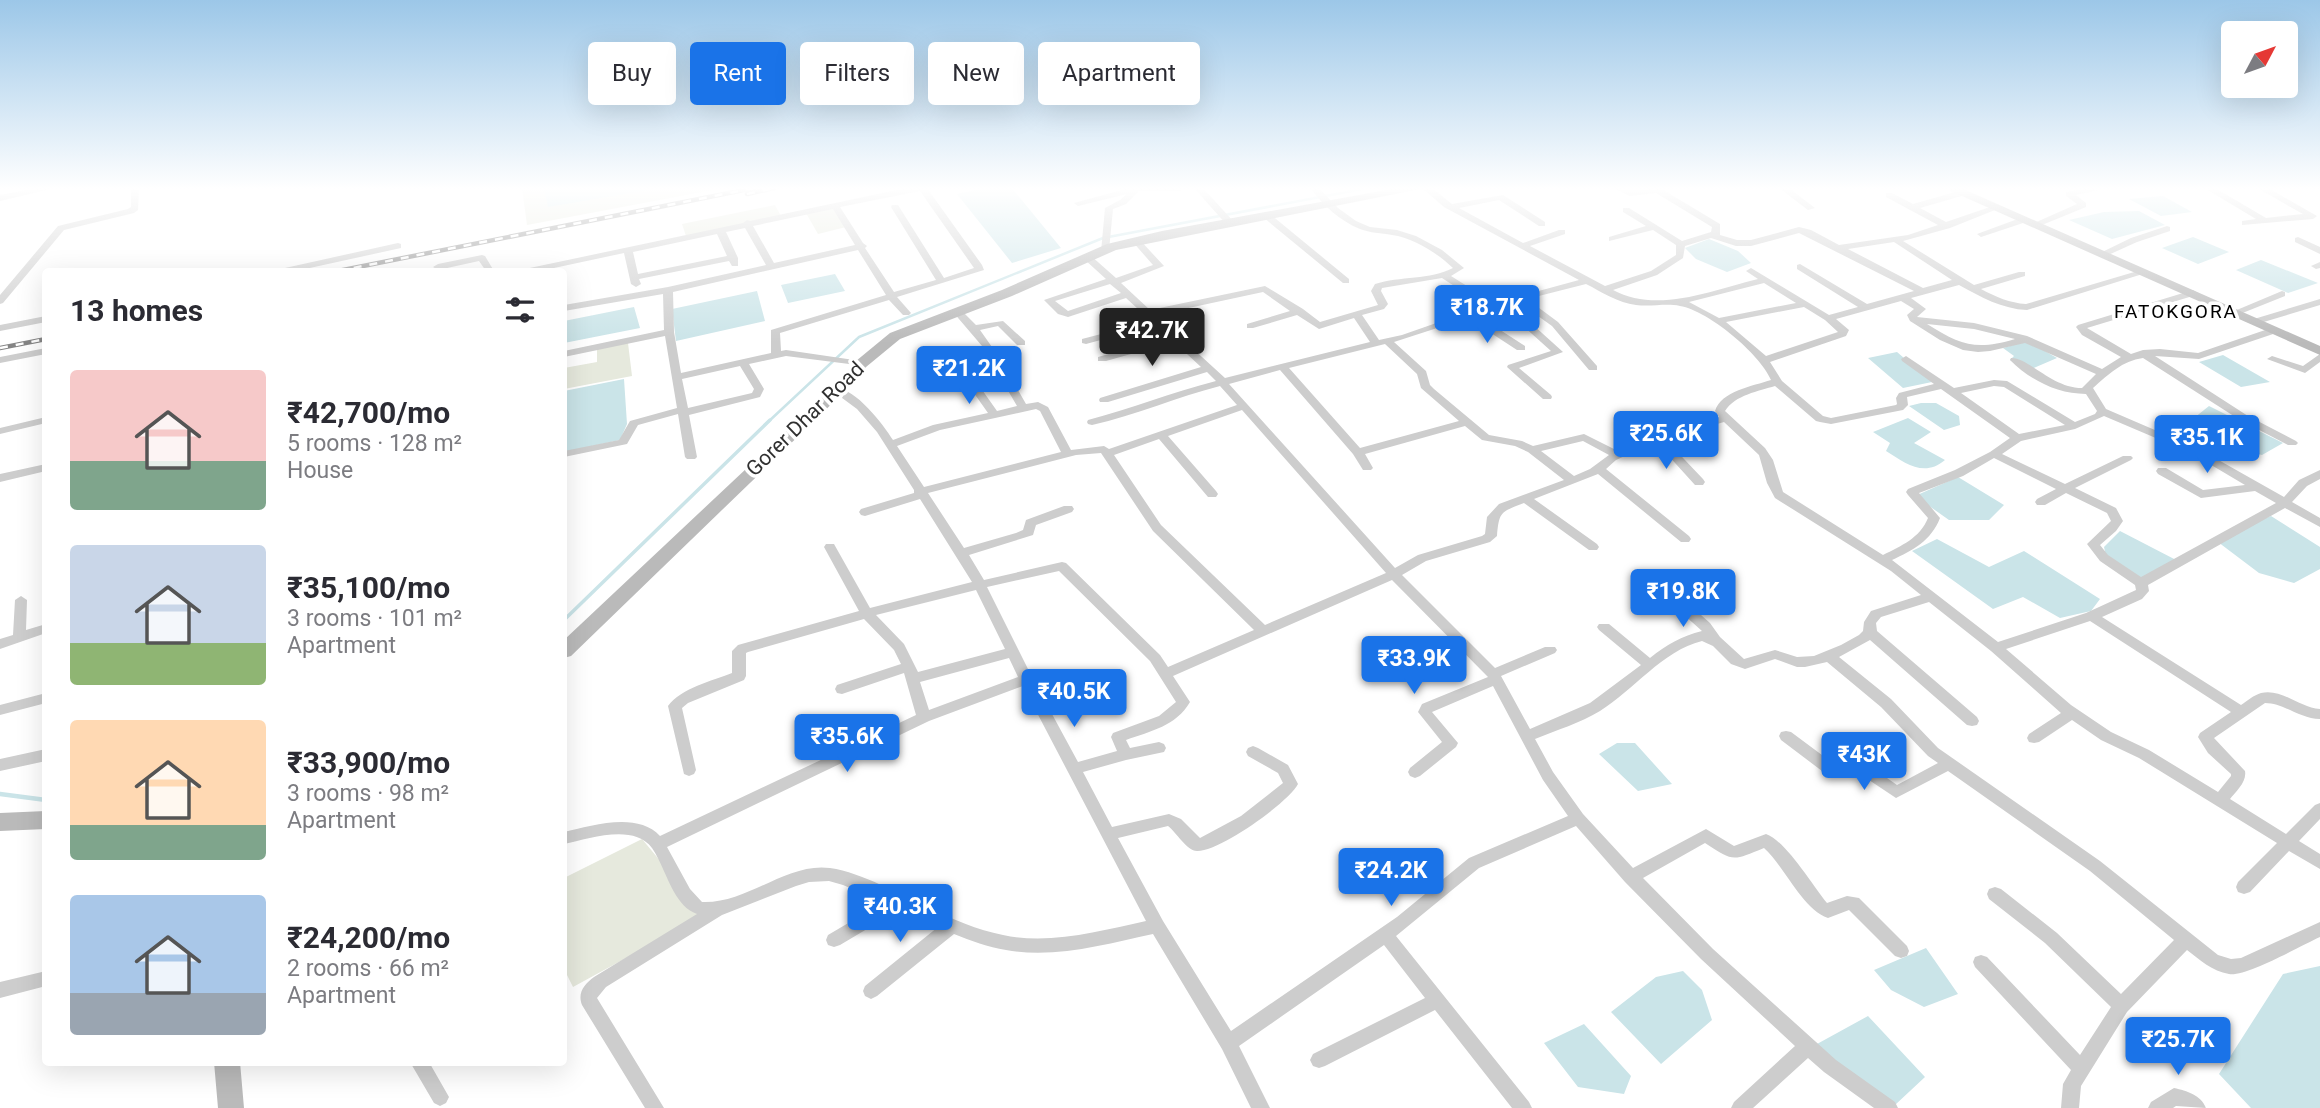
<!DOCTYPE html>
<meta charset="utf-8">
<style>
:root{--surface:#fff;--page:#f2f2f3;--text:#2b2b33;--muted:#7c7c81;--accent:#1a73e8}
body{margin:0;font-family:Roboto,sans-serif;background:var(--page);color:var(--text);height:100vh;display:flex;flex-direction:column;font-size:26px;white-space:nowrap}
*{box-sizing:border-box;margin:0}
p{font-size:23px;color:var(--muted)}
.icon{flex:none;width:38px;height:38px;fill:none;stroke:currentColor;stroke-width:2;stroke-linecap:round;stroke-linejoin:round}
.map{position:relative;flex:1;overflow:hidden}
.side{position:absolute;left:42px;top:268px;width:525px;height:798px;display:flex;flex-direction:column;background:var(--surface);border-radius:7px;box-shadow:0 7px 28px #0002}
.side>*{flex:none}
.guide{position:absolute;left:588px;top:42px;width:665px;height:63px;display:flex;gap:14px}
.needle{width:46px;rotate:49deg}
.controls{position:absolute;left:2221px;top:21px;display:grid;gap:14px}
.controls a{display:grid;place-items:center;width:77px;height:77px;border-radius:7px;background:var(--surface);box-shadow:0 7px 28px #0002;font-size:35px}
.price{position:absolute;translate:-50% -60px;padding:0 16px;border-radius:7px;background:var(--accent);color:#fff;font-size:23px;line-height:46px;filter:drop-shadow(0 2px 4px #0008)}
.price::after{content:'';position:absolute;left:50%;top:42px;width:21px;height:16px;margin-left:-10px;background:inherit;clip-path:polygon(0 0,100% 0,50% 100%)}
.price.on{background:#222;color:#fff}
ul{padding:0;list-style:none}
li{display:flex;align-items:center;gap:21px;height:175px;padding:0 28px}
li span{display:grid;place-items:center;flex:none;width:196px;height:140px;border-radius:7px;color:#555}
li>.icon{margin-inline-start:auto}
span .icon{width:84px;height:84px;fill:#fffc;stroke-width:1}
li b{font-size:30px}
h2{display:flex;justify-content:space-between;align-items:center;height:84px;padding:0 28px;font-size:30px}
.chip{padding:0 24px;border-radius:7px;background:var(--surface);box-shadow:0 7px 28px #0002;font-size:24px;line-height:63px}
.chip.on{background:var(--accent);color:#fff}
.map>svg:first-child{display:block}
.green{fill:#e6e9dd}
.water{fill:#cae4e8}
.lines{fill:none;stroke-linecap:round;stroke-linejoin:round}
.stream-far2{stroke:#cae4e8;stroke-width:2.5}
.stream-far1{stroke:#cae4e8;stroke-width:3.5}
.stream{stroke:#cae4e8;stroke-width:4.5}
.street{fill:#cdcdcd;fill-rule:evenodd}
.secondary{fill:#bababa;fill-rule:evenodd}
.rail-casing{stroke:#858585;stroke-width:4.5}
.rail{stroke:#fff;stroke-width:2.5;stroke-dasharray:8;stroke-linecap:butt}
.labels{text-anchor:middle;stroke-width:7;stroke-linejoin:round;paint-order:stroke}
.far-neighbourhood-label{font-size:19px;letter-spacing:2px;fill:#000;stroke:#fff}
.street-label{font-size:21px;fill:#303030;stroke:#fff}
</style>
<div class="map">
<svg width="2320" height="1108" viewBox="0 0 2320 1108">
<rect width="100%" height="100%" fill="#fff"/>
<path class="green" d="M522 188H723L527 225Z
M775 205 781 216 686 236 682 224Z
M833 207 846 227 818 234 806 213Z
M628 343 632 376 564 389V368L597 362V349Z
M642 839 701 910 692 922 573 987 564 969V878Z"/>
<path class="water" d="M544 188H660L548 207Z
M985 188H1012L1061 248 1012 263 957 194Z
M2163 196 2192 212 2161 216 2129 199Z
M2139 211 2165 225 2112 239 2069 220 2104 212Z
M2193 237 2229 252 2198 264 2162 248Z
M1709 239 1738 251 1751 263 1727 272 1696 259 1685 248Z
M2261 260 2318 283 2288 293 2236 270Z
M835 274 845 291 788 303 781 285Z
M757 291 765 321 676 341 672 309Z
M634 307 640 328 564 343V321Z
M2027 341 2057 358 2029 370 2010 360 2014 356 2003 348Z
M1897 352 1932 382 1903 388 1868 358Z
M2223 355 2270 382 2241 387 2199 362Z
M624 379 627 424 620 440 564 452V391Z
M1921 403H1936L1959 416 1960 425 1944 430 1909 406Z
M2209 406 2283 443 2262 455 2229 446 2184 426Z
M1908 418 1931 432 1914 443 1945 460C1924 478 1905 463 1886 451L1890 443 1873 432Z
M1958 477 2004 505 1989 520H1949L1915 496Z
M2271 516 2320 547V569L2294 583 2259 573 2214 539Z
M2120 531 2178 561 2144 580 2106 556 2104 547Z
M1937 539 1989 567 2024 551 2100 599 2091 611 2060 618 2023 597 1993 609 1912 551Z
M1617 743H1635L1672 784 1638 791 1599 754Z
M1926 948 1958 994 1924 1007 1891 990 1874 970Z
M2320 966V1108H2251L2219 1074 2283 974Z
M1683 971 1702 990 1712 1020 1661 1064 1611 1012 1656 977Z
M1868 1016 1925 1077 1895 1105 1830 1060 1817 1044Z
M1584 1024 1631 1076 1624 1094 1578 1087 1544 1043Z"/>
<g class="lines">
<path class="stream-far2" d="M768 422 859 337 1103 238 1368 188"/>
<path class="stream-far1" d="M564 620 770 420"/>
<path class="stream" d="M0 794 46 800"/>
<path class="street" d="M36 188H55L0 201V195Z
M131 188H139L138 210 134 213 64 230 3 303 0 304V295L58 226 128 209 131 207Z
M906 188H927L982 265 984 270 897 297 911 313 909 315H903L889 300 780 333 781 351 786 350 861 361 865 362V366L786 356 749 364 764 389 760 397 689 415 697 457 695 459H687L685 457 678 414 638 425 627 444 564 457V451L619 440 630 421 677 408 665 336 564 357V351L664 330 663 294 564 311V305L668 287 766 265 745 228 726 232 738 258V266H732L729 261 639 279 641 284 636 287 631 284 624 253 540 271H524L525 269 743 223 747 220 750 221ZM920 191 974 268 944 278 898 205H892L891 207 936 280 894 292 865 248 867 246 863 243 840 207ZM833 209 855 245 774 263 753 226ZM717 234 727 256 638 274 633 252ZM858 250 886 295 771 330V353L681 373 674 332 673 292ZM740 366 754 389 752 393 688 408 682 379Z
M1129 188H1184L1180 191H1139L1126 204 1113 209 1109 250 1107 252H1101L1105 208 1120 200 1127 194 1078 206 1074 203Z
M1194 188H1203L1233 221V225H1227Z
M1310 188H1319L1338 208 1356 221 1370 227 1397 230 1416 236 1442 250 1464 268 1451 276 1494 303 1579 280 1444 207 1422 188H1432L1452 204 1503 195 1545 222V226H1539L1499 200 1459 208 1523 243 1559 230H1565V234L1530 246 1605 286 1651 271 1676 255V245L1653 230 1609 241V237L1646 226 1623 212V208H1629L1682 241 1711 232 1712 227 1656 193 1630 196 1613 188 1631 190 1660 188 1720 224V235L1737 240H1751L1799 227 1811 230 1839 245 1908 235 1938 225 1886 197V193H1892L1913 204 1962 190 1965 191V195L1920 208 1946 222 1993 206 2000 208 1950 228 1903 241 1974 285 2019 272H2025V276L1981 289C1996 297 2010 303 2026 304L2141 270 2144 269 2149 272 2027 310C2002 309 1981 297 1959 285L1911 298 1926 309 1917 317 1974 323 2027 336 2102 369 2121 357 2082 335 2076 327 2078 325 2193 290 2198 293 2196 295 2087 328 2131 354 2143 350 2160 349 2198 353 2271 328H2279V332L2199 359 2155 356 2248 416 2296 441 2298 443 2296 445H2288L2240 420 2143 358C2122 361 2109 374 2093 388L2106 409 2199 449 2284 497 2299 480 2320 470V479L2307 486 2292 502 2320 518V527L2285 508 2148 585 2149 591 2142 599 2102 617 2241 705C2247 701 2254 695 2261 693 2282 688 2300 708 2320 709V719C2300 719 2284 703 2265 703L2214 738 2245 771C2247 782 2236 791 2230 799L2286 834 2315 805 2320 803V819L2299 841 2320 854V869L2289 851 2250 892 2244 894 2238 892 2236 887 2238 882 2277 843 2139 758 2101 740 2072 720 2039 742 2034 743 2029 742 2027 738 2029 734 2061 713 1991 651 1929 602 1881 617 1876 623 1877 631 1977 717 1979 721 1977 725 1972 726 1967 725 1870 640 1839 657 1891 699 1938 748 2100 861 2218 955 2231 959 2241 958 2320 922V937C2302 945 2246 977 2229 974 2212 971 2200 960 2187 950L2127 1012 2081 1086 2079 1108H2061L2063 1084 2071 1070 1975 967 1973 962 1975 957 1981 955 1987 957 2080 1055 2111 1007 2045 943 1989 899 1987 894 1989 889 1995 887 2001 889 2057 933 2121 994 2174 940 2090 871 1948 771 1896 798 1851 768 1837 773 1822 771 1781 740 1779 736 1781 732 1786 731 1791 732 1830 761C1840 761 1848 754 1857 757L1897 785 1938 763 1928 756 1881 707 1827 662 1805 667H1797L1775 659 1745 669 1731 664 1713 646 1702 641C1662 651 1634 690 1600 711 1580 723 1557 730 1535 739L1553 772 1583 814 1633 868 1706 829 1734 846 1766 834C1785 840 1813 886 1827 903L1847 896 1859 898 1907 946 1909 951 1907 956 1901 958 1895 956 1849 910 1828 918C1802 909 1785 867 1764 848 1732 861 1734 862 1705 843L1643 878 1713 949 1836 1060 1895 1102 1898 1108H1874L1824 1072 1808 1058 1753 1108H1731L1734 1102 1795 1046 1701 959 1625 882 1576 826 1479 868 1396 936 1529 1102 1532 1108H1512L1435 1010 1325 1066 1319 1068 1313 1066 1310 1060 1313 1054 1425 998 1384 945 1239 1046 1270 1108H1251L1222 1049 1153 934C1106 944 1055 959 1006 950 988 947 971 941 954 934L877 996 871 999 865 996 863 991 865 986 938 927 899 910 840 945 834 947 828 945 826 940 828 935 884 902 843 885 829 881 809 882 796 886 722 915 606 987 597 998 664 1108H645L582 1005C577 992 585 984 594 977L697 914C686 910 680 902 674 892 666 878 661 861 652 848 633 823 589 839 564 844V832C591 826 637 811 660 836L916 715 904 673 842 694 837 693 835 689 837 685 901 664 894 650 864 619 748 652 746 653V676L744 680 688 703 682 708 696 770 694 774 689 776 684 774 668 706C681 688 712 681 732 673V651L738 645 859 611 824 547 826 544H834L870 608 972 582 920 499 865 516 861 515 859 512 861 509 914 493V490L877 432 857 409 834 392 833 390 834 388C854 386 883 424 893 440L933 425 988 413 964 379 965 377H973L997 411 1017 406 982 346 953 312 958 309 961 310 976 325 1003 321 1025 341V345H1017L998 326 980 330 999 357 1026 404 1038 402 1048 407 1071 450 1104 446 1109 449 1237 405 1220 386C1177 397 1136 415 1092 425L1088 424 1087 422 1088 420C1131 409 1172 392 1216 381L1207 372 1108 402H1100L1099 400 1100 398 1201 367 1174 342 1106 361H1098V357L1169 337 1156 325 1086 344 1082 343V339L1151 321 1126 298 1068 317 1058 314 1044 300 1106 279 1084 259V255H1090L1116 278 1153 265 1132 241 1136 238 1139 239 1164 266 1121 283 1150 310 1265 286 1303 309 1320 322 1378 305 1371 291 1375 284C1400 276 1430 280 1453 268 1437 253 1414 238 1392 235 1381 233 1370 233 1360 229 1340 221 1323 205 1310 188ZM1799 233 1914 291 1867 304 1800 264 1797 265V269L1858 307 1829 315 1751 268 1746 271 1758 279C1713 290 1657 314 1613 290L1657 275 1683 258 1685 246 1711 238 1736 246H1751ZM1894 242 1952 280 1923 288 1848 249ZM1442 278 1485 306 1402 335 1379 340 1362 315 1384 309 1388 304 1381 291 1382 288ZM1764 283 1796 303 1719 318 1689 302ZM1110 284 1121 293 1068 311 1055 301ZM1586 284C1602 292 1618 303 1636 305 1651 307 1666 303 1680 306 1709 311 1760 354 1771 380 1753 386 1721 391 1715 411L1719 417 1644 439 1618 451 1584 434 1533 446 1522 441 1489 435 1434 389 1430 385 1426 371 1394 342 1468 318 1517 350H1525V346L1477 315 1502 307 1551 351 1508 365 1507 367 1543 399H1551L1552 397 1551 395 1519 368 1563 352 1510 304 1517 301 1552 326 1589 370H1597V366L1558 322 1527 299ZM1263 292 1290 311 1247 324V328H1253L1297 315 1319 329 1354 318 1370 342 1225 378 1156 315ZM1901 301 1914 309 1907 315 1910 321 1940 340 1963 350 1978 352 1990 351 2025 343 2096 374 2082 388C2052 388 2028 357 2011 358L2010 360C2030 380 2057 394 2086 394L2097 411 2095 414 2075 422 2007 381 1994 380 1954 388 1906 356 1901 359 1902 361 1934 384 1899 393 1896 398 1897 404 1896 405 1831 418 1823 416 1782 381 1770 362 1846 336 1849 330 1836 319ZM1804 307 1825 320 1838 332 1766 356 1726 322ZM1927 324 1974 329 2015 339C1976 351 1960 345 1927 324ZM1385 344 1417 374 1421 388 1459 421 1360 448 1289 368ZM1280 370 1353 454 1363 470H1371L1373 468 1365 454 1465 426 1482 440 1515 446 1528 452 1564 480 1499 504 1487 517 1485 534 1482 536 1418 555 1395 568 1229 384ZM1775 386 1816 421 1820 422 1831 424 1903 410 1908 405 1907 397 1941 389 2010 438 1990 452 1955 470 1908 489 1906 492 1908 495 1928 518C1920 538 1901 546 1883 555L1783 492 1773 460 1765 448 1725 411C1735 395 1759 391 1775 386ZM1994 386 2004 387 2065 425 2019 434 1961 393ZM1036 409 1040 411 1061 452 924 487 897 446 940 430ZM1242 410 1386 573 1265 625 1161 525 1114 455 1159 439 1208 497H1216L1218 494 1216 491 1168 436ZM2104 416 2191 453 2245 485 2203 490 2166 468H2158L2156 471 2158 474 2201 498 2255 491 2276 503 2141 577 2108 555 2100 545 2116 531 2123 521 2116 508 2075 488 2131 460 2133 458 2131 456H2123L2065 484 2002 454 2021 441 2075 429ZM1724 422 1759 455 1767 483 1775 498 1891 571 1921 595 1871 611 1864 622 1863 631 1859 635 1841 645 1814 656 1797 657 1775 650 1744 659 1720 637 1710 623 1683 599H1673L1672 602 1673 605 1702 631C1682 636 1666 645 1650 658L1609 624H1599L1597 627 1599 630 1641 665 1590 703 1530 729 1501 676 1555 653 1557 650 1555 647H1545L1495 668 1402 575 1426 561 1490 542 1497 536C1499 511 1501 512 1524 503L1589 550H1597L1599 547 1597 544 1534 499 1598 474 1681 542H1689L1691 539 1689 536 1606 469 1616 460 1656 442 1695 485H1703L1705 482 1703 479 1665 439ZM1583 441 1609 455 1590 469 1574 476 1541 451ZM1101 453 1153 531 1254 630 1168 667 1160 655 1066 563 1062 562 984 580 969 555 1033 535 1036 525 1072 512 1074 509 1072 506H1064L1026 520 1023 530 1016 533 964 548 928 493 1076 455ZM1994 458 2056 489 2037 499 2035 502 2037 505H2045L2066 493 2107 513 2111 521 2087 544 2100 561 2135 585 2136 590 2086 613 1998 642 1892 560C1913 550 1931 541 1940 518L1919 493 1963 476ZM1059 571 1150 661 1176 702 1159 716 1113 733 1111 737 1117 751 1078 762 1033 679 987 587ZM1392 580 1488 677 1422 704 1418 712 1442 742 1410 768 1408 772 1410 776 1415 778 1420 776 1456 747 1458 743 1432 712 1493 686 1543 780 1568 816 1469 858 1397 917 1231 1031 1163 921 1118 838 1168 826C1176 832 1187 851 1197 851 1219 852 1288 803 1298 784L1288 765 1258 748 1253 746 1248 748 1246 752 1248 756 1278 773 1283 783 1241 816 1200 838 1181 819 1169 814 1112 827 1083 772 1126 760 1164 752 1166 748 1164 744 1159 742 1130 748 1126 740C1151 731 1176 726 1190 702L1173 676ZM976 590 1005 649 918 672 904 644 876 615ZM2090 621 2231 712 2200 733 2198 737 2208 753 2231 774V776L2218 792 2149 750 2111 732 2071 705 2006 649ZM1009 658 1018 677 929 710 920 682ZM1023 686 1146 921C1100 931 1050 945 1003 935 977 930 953 919 928 908 899 894 863 873 830 868 787 862 747 904 702 902L690 889 667 847 929 721Z
M1779 188H1789L1815 208 1808 210Z
M2087 188H2108L2076 195 2086 203V207L2037 227 2030 225 2077 204 2066 196V192Z
M2215 188 2266 218 2303 214 2257 188H2268L2317 216 2313 219 2242 225V221L2256 219 2206 189Z
M1264 214H1270L1349 279V283H1343L1264 218Z
M2023 217 2027 220 2026 222 1981 237 1977 234Z
M2167 226 2170 227V231L2137 242 2106 256H2100L2098 254 2131 238Z
M2298 237 2320 247V254L2295 242V238Z
M398 243 401 244V248L296 271H280L285 268Z
M482 255 485 256 494 271H486L479 261 438 270 433 267 438 264Z
M2320 262V268L2316 269 2311 266Z
M2282 291 2285 292V296L2240 314 2237 315 2232 312Z
M2320 299V305L2257 324 2252 321 2254 319Z
M46 316V322L0 331V325Z
M46 348V354L0 363V357Z
M2320 354V362L2305 373 2267 359 2272 356 2303 366Z
M46 417V423L0 434V428Z
M46 464V471L0 482V474Z
M21 596 27 600 26 630 46 624V633L0 649V639L13 635 15 600Z
M46 693V703L0 715V705Z
M46 749V761L0 771V759Z
M46 971V986L0 998V982Z
M410 1062H429L449 1097 446 1103 440 1106 434 1103Z
M2174 1088C2187 1091 2201 1095 2206 1108L2176 1106 2173 1108H2148L2151 1102Z"/>
<path class="secondary" d="M1397 188H1425L1116 250 1012 296 900 339 866 367 843 393 571 656 564 658V640L833 387 856 361 890 333 1002 290 1107 244 1162 231Z
M1944 188H1961L2320 346V355Z
M46 811V829L0 831V813Z
M214 1062H240L244 1108H218Z"/>
<defs>
<path id="rail" d="M747 194 774 188
M338 271 754 188
M0 348 46 339"/>
</defs>
<use href="#rail" class="rail-casing"/>
<use href="#rail" class="rail"/>
</g>
<linearGradient id="sky" x2="0" y2="1"><stop stop-color="#9cc7e8"/><stop offset="0.55" stop-color="#fff"/><stop offset="1" stop-color="#fff" stop-opacity="0"/></linearGradient>
<rect width="2320" height="343" fill="url(#sky)"/>
<g class="labels">
<g class="far-neighbourhood-label">
<text x="2176" y="318">FATOKGORA</text>
</g>
<g class="street-label">
<text transform="translate(805 419) rotate(-44)" y="7">Gorer Dhar Road</text>
</g>
</g>
</svg>
<div class="controls">
<a><svg class="needle" viewBox="-14 -14 28 28"><path d="M0-13l5 13h-10z" fill="#e53935"/><path d="M0 13l5-13h-10z" fill="#7c7c81"/></svg></a>
</div>
<b class="price" style="left:1487px;top:345px">₹18.7K</b>
<b class="price on" style="left:1152px;top:368px">₹42.7K</b>
<b class="price" style="left:969px;top:406px">₹21.2K</b>
<b class="price" style="left:1666px;top:471px">₹25.6K</b>
<b class="price" style="left:2207px;top:475px">₹35.1K</b>
<b class="price" style="left:1683px;top:629px">₹19.8K</b>
<b class="price" style="left:1414px;top:696px">₹33.9K</b>
<b class="price" style="left:1074px;top:729px">₹40.5K</b>
<b class="price" style="left:847px;top:774px">₹35.6K</b>
<b class="price" style="left:1864px;top:792px">₹43K</b>
<b class="price" style="left:1391px;top:908px">₹24.2K</b>
<b class="price" style="left:900px;top:944px">₹40.3K</b>
<b class="price" style="left:2178px;top:1077px">₹25.7K</b>
<div class="guide">
<a class="chip">Buy</a>
<a class="chip on">Rent</a>
<a class="chip">Filters</a>
<a class="chip">New</a>
<a class="chip">Apartment</a>
</div>
<section class="side">
<h2>13 homes<svg class="icon" aria-label="filters" viewBox="0 0 24 24"><path d="M4 7h16M4 17h16"/><circle cx="9" cy="7" r="2"/><circle cx="15" cy="17" r="2"/></svg></h2>
<ul>
<li><span style="background:linear-gradient(#f6c9c9 65%,#7fa58c 0)"><svg class="icon" aria-label="home" viewBox="0 0 24 24"><path d="M3 11l9-7 9 7M6 9v11h12V9"/></svg></span><div><b>₹42,700/mo</b><p>5 rooms · 128 m²</p><p>House</p></div></li>
<li><span style="background:linear-gradient(#c9d6e8 70%,#8fb573 0)"><svg class="icon" aria-label="home" viewBox="0 0 24 24"><path d="M3 11l9-7 9 7M6 9v11h12V9"/></svg></span><div><b>₹35,100/mo</b><p>3 rooms · 101 m²</p><p>Apartment</p></div></li>
<li><span style="background:linear-gradient(#ffd9b3 75%,#7fa58c 0)"><svg class="icon" aria-label="home" viewBox="0 0 24 24"><path d="M3 11l9-7 9 7M6 9v11h12V9"/></svg></span><div><b>₹33,900/mo</b><p>3 rooms · 98 m²</p><p>Apartment</p></div></li>
<li><span style="background:linear-gradient(#a9c7e8 70%,#9aa5b1 0)"><svg class="icon" aria-label="home" viewBox="0 0 24 24"><path d="M3 11l9-7 9 7M6 9v11h12V9"/></svg></span><div><b>₹24,200/mo</b><p>2 rooms · 66 m²</p><p>Apartment</p></div></li>
</ul>
</section>
</div>
